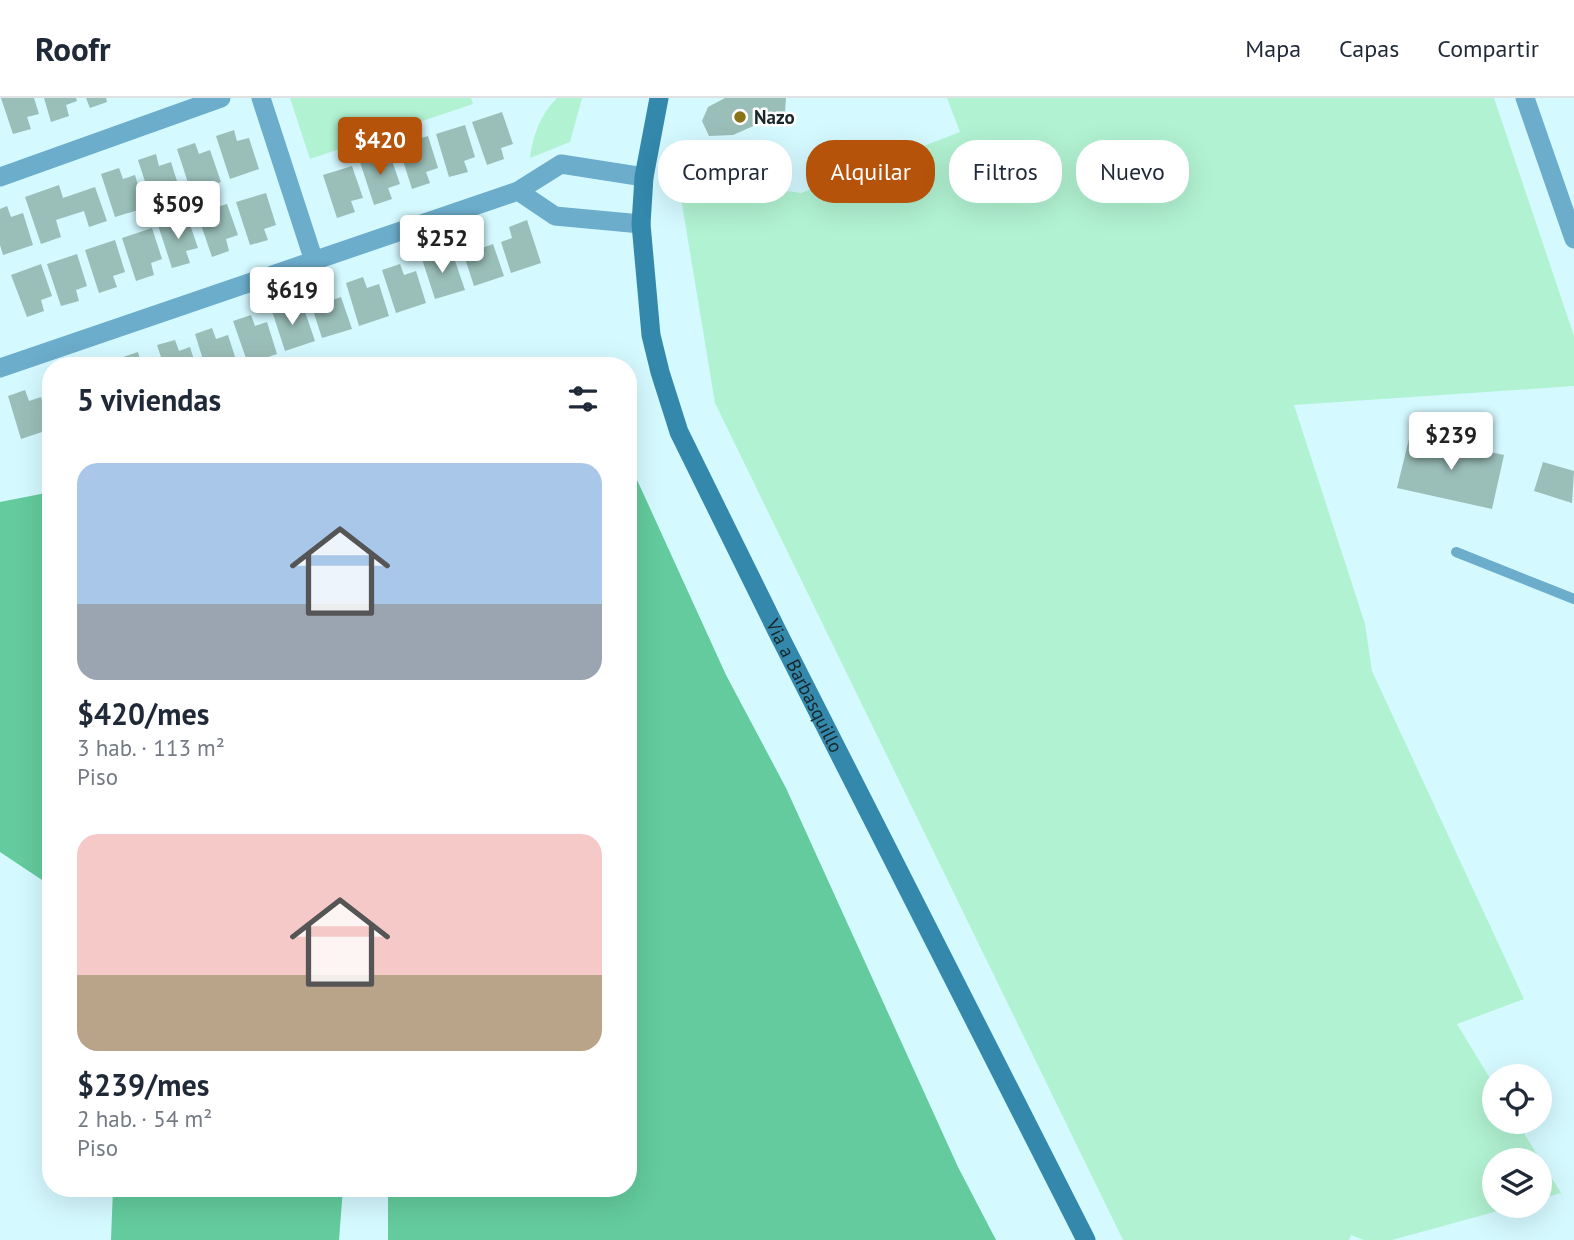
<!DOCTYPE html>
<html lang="es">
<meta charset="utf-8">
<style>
:root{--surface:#fff;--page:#f6f6f7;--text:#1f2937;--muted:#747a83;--line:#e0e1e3;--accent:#b45309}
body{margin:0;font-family:"PT Sans",sans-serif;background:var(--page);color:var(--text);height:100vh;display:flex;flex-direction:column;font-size:26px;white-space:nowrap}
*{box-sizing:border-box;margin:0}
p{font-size:23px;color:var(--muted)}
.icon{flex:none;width:38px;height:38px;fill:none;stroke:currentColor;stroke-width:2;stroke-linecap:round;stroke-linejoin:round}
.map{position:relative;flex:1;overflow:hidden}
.drawer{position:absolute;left:42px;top:259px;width:595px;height:840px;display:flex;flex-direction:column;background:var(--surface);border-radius:28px;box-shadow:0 7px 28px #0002}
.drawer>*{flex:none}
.hud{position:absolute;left:658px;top:42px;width:665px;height:63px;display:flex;gap:14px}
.controls{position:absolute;left:1482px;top:966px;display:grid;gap:14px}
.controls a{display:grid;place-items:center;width:70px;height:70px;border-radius:50%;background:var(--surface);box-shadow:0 7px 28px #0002;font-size:35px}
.price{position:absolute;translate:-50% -60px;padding:0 16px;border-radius:7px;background:#fff;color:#222;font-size:23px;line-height:46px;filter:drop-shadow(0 2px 4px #0008)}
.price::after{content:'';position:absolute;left:50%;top:42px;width:21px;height:16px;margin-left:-10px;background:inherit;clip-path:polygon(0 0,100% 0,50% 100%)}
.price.on{background:var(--accent);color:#fff}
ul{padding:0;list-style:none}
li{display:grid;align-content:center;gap:14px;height:371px;padding:0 35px}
li span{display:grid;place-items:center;height:217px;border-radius:21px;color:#555}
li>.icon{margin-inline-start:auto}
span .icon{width:126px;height:126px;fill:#fffc;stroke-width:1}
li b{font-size:30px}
h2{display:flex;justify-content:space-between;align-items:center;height:84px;padding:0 35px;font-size:30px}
.tag{padding:0 24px;border-radius:28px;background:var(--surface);box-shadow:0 7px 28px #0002;font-size:24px;line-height:63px}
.tag.on{background:var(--accent);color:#fff}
header{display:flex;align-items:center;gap:42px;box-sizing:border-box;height:98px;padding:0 35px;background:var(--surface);border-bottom:2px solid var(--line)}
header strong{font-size:33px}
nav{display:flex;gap:38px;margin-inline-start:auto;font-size:24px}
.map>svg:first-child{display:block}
.green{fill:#b1f2d2}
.forest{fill:#63cb9d}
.building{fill:#9abeb8}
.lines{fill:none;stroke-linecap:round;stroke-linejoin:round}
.service{stroke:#6cadcc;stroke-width:10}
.minor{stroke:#6cadcc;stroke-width:19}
.secondary{stroke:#3388ac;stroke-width:19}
.poi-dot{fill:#897518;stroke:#fff;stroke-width:2.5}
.labels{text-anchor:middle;stroke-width:5;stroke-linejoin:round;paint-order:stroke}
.poi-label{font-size:19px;font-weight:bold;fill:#192729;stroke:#fff;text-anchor:start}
.street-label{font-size:19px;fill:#192729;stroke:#fff}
</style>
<header>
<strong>Roofr</strong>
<nav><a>Mapa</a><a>Capas</a><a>Compartir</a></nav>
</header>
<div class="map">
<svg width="1574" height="1142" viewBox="0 0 1574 1142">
<rect width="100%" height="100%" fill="#d4f9ff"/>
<path class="green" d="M290 0H471L473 6 310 61Z
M557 0H582L570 44 530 60C533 37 540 17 557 0Z
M947 0H1494L1574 238V288L1294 307 1365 526 1372 573 1524 901 1457 926 1494 987V1024H1517L1561 1095 1540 1101V1062H1494V1108H1516L1392 1142H1364L1351 1137 1349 1142H1123L715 305 677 76 801 95 960 34Z"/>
<path class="forest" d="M628 362 726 577 786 690 958 1069 996 1142H388V1099L393 1090H628Z
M51 394V788L0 754V404Z
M113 1090H343L339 1142H111Z"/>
<path class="building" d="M1 0H34L39 16 27 19 31 31 13 36Z
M44 0H76L77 3 66 7 69 18 51 24Z
M86 0H106L107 4 90 10Z
M725 0H786L785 14 733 37 709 38 702 23 708 9Z
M502 14 513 46 501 50 504 61 487 67 472 24Z
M465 27 475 59 464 63 468 74 449 79 436 36Z
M234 32 237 43 249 40 259 71 230 81 216 38Z
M428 38 438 70 426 74 430 85 412 91 398 47Z
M195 45 199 56 210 52 221 84 191 94 177 51Z
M389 54 400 86 388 90 392 101 374 107 360 64Z
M156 56 159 68 171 64 181 96 152 105 138 62Z
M352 68 363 100 351 103 355 114 337 120 323 77Z
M119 70 123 81 135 77 145 110 115 119 101 76Z
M59 87 63 100 95 89 107 123 89 129 84 113 56 122 61 139 41 146 25 99Z
M266 95 276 127 264 131 268 142 250 147 236 104Z
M227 106 238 137 226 141 229 153 212 159 197 115Z
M7 108 11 119 23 115 33 147 3 157 0 147V111Z
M187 118 198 150 186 153 190 165 172 170 158 127Z
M527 122 541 165 511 175 501 144 512 140 509 129Z
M152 130 162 161 151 165 154 177 136 183 122 140Z
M478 139 482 150 493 146 504 178 474 188 460 145Z
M115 142 125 174 113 178 117 189 99 195 85 152Z
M439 152 442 163 454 160 465 192 435 201 421 158Z
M77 156 87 188 76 192 79 203 61 208 47 166Z
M41 166 52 198 41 202 44 213 27 219 11 177Z
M400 166 404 177 416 173 426 205 396 215 382 172Z
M363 179 367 190 379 186 389 218 359 228 346 185Z
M326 192 330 203 341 199 352 231 322 240 308 197Z
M289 204 293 215 304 211 315 243 285 253 271 210Z
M251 217 255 228 267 224 277 256 248 266 233 223Z
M212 230 216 241 228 237 238 268H205L195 236Z
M175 242 179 253 190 249 196 268H164L157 247Z
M138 254 141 265 153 261 155 268H122L120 260Z
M51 284V305H50L44 286Z
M25 292 29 303 41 299 51 331 21 341 8 298Z
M1410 337 1504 357 1492 411 1397 390Z
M1543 364 1574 373 1572 405 1534 393Z"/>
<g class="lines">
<path class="service" d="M1456 454 1574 501"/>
<path class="minor" d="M261 0 314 163
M1525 0 1574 141
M0 79 221 0
M518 93 555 118 641 126
M0 270 518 93 561 66 644 79"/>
<path class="secondary" id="s1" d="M659 0 644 79 641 126 651 237 660 274 679 334 778 535 1086 1142"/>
</g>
<circle class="poi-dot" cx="740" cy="19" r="7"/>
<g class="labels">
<g class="poi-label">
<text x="754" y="26">Nazo</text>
</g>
<g class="street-label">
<text dy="7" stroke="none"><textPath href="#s1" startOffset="623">Via a Barbasquillo</textPath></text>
</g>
</g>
</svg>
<div class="controls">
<a><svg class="icon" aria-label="locate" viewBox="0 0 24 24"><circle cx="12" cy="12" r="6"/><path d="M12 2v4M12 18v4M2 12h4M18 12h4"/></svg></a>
<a><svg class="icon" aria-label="layers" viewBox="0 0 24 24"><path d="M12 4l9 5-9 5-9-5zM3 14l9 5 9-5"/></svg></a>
</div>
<b class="price on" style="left:380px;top:79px">$420</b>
<b class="price" style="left:178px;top:143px">$509</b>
<b class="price" style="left:442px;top:177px">$252</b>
<b class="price" style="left:292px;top:229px">$619</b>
<b class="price" style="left:1451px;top:374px">$239</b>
<div class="hud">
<a class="tag">Comprar</a>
<a class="tag on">Alquilar</a>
<a class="tag">Filtros</a>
<a class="tag">Nuevo</a>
</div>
<section class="drawer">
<h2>5 viviendas<svg class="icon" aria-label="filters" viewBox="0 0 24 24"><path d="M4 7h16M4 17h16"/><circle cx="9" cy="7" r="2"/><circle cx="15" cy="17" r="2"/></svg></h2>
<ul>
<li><span style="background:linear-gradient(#a9c7e8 65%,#9aa5b1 0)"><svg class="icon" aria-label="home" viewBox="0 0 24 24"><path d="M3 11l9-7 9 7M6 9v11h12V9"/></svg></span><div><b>$420/mes</b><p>3 hab. · 113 m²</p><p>Piso</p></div></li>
<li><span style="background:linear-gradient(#f6c9c9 65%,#b9a48a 0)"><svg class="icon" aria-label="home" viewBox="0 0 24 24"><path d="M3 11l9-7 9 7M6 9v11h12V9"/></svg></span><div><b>$239/mes</b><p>2 hab. · 54 m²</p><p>Piso</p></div></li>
</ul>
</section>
</div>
